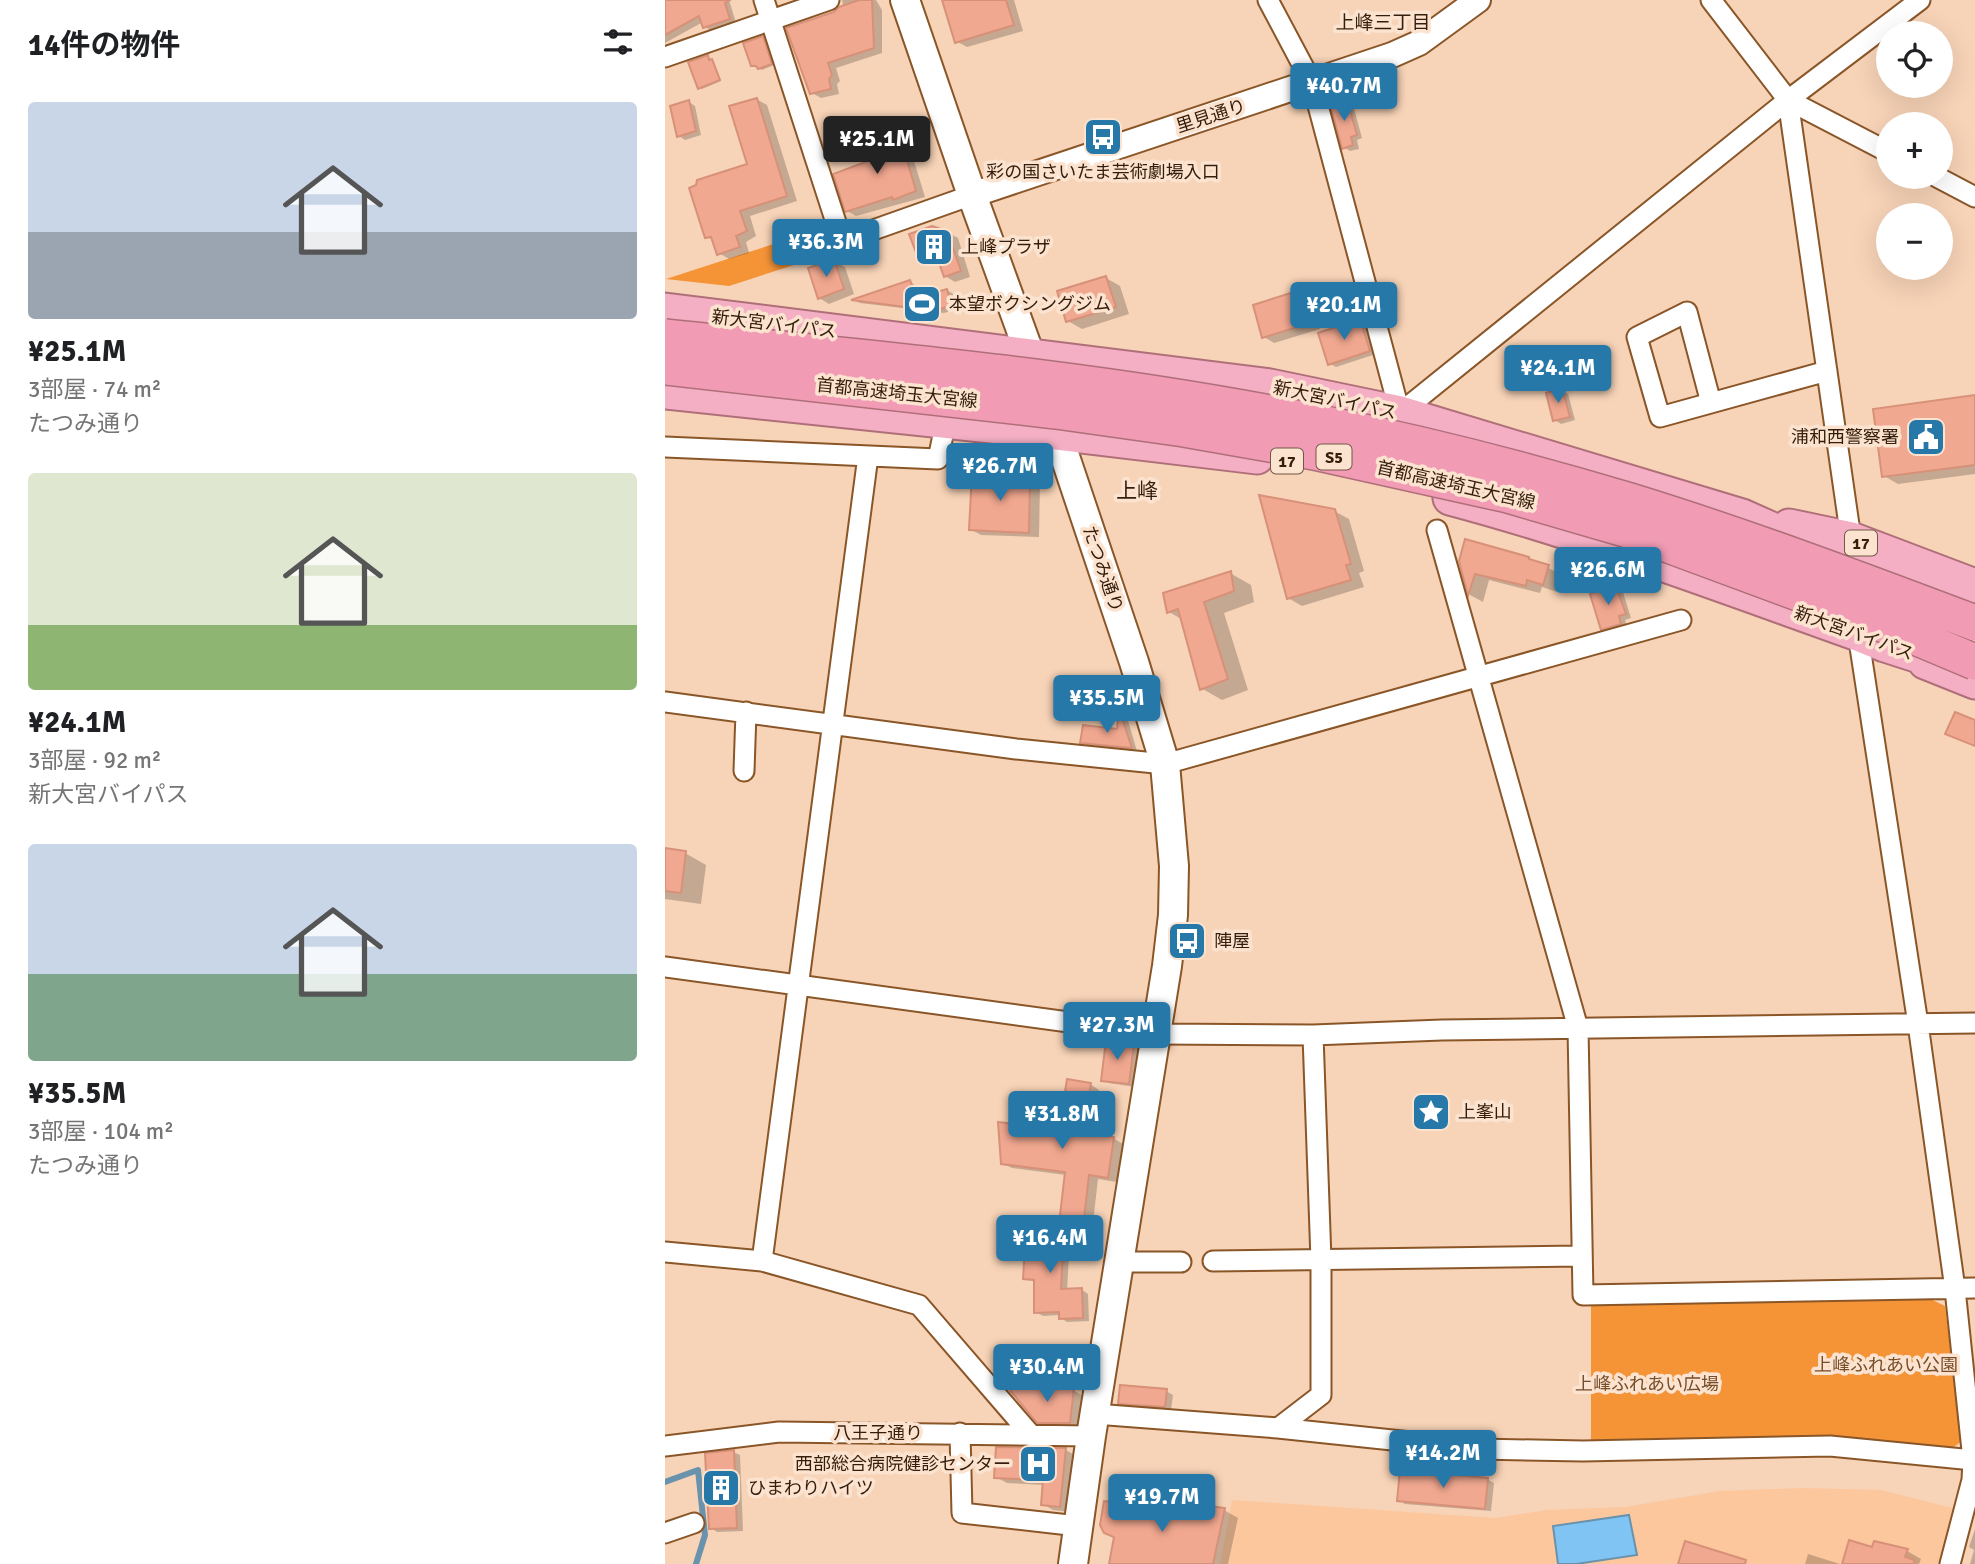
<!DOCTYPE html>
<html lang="ja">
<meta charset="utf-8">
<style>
:root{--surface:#fff;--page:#f6f6f6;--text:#202124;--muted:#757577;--accent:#2678a9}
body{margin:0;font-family:Signika,"Noto Sans JP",sans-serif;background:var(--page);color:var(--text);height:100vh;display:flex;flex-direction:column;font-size:26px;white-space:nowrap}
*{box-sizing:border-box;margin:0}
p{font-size:23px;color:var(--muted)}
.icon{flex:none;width:38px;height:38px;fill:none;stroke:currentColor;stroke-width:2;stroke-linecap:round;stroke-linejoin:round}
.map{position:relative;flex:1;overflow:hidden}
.details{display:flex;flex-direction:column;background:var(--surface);width:665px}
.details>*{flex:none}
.buttons{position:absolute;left:1211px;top:21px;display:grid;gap:14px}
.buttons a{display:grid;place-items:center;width:77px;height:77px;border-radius:50%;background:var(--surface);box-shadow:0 7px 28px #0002;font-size:35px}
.price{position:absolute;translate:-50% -60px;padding:0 16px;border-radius:7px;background:var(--accent);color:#fff;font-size:23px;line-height:46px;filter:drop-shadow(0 2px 4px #0008)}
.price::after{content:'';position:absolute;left:50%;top:42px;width:21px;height:16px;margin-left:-10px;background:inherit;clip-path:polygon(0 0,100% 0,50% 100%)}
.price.selected{background:#222;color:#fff}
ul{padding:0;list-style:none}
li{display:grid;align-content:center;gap:14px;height:371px;padding:0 28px}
li span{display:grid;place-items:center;height:217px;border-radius:7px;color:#555}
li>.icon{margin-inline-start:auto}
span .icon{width:126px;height:126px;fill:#fffc;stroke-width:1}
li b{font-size:30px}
h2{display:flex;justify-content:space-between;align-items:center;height:84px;padding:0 28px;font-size:30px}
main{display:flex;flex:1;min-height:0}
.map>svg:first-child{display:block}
.built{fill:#fdc79d}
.green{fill:#f59437}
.water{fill:#80c4f3;stroke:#6992ad;stroke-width:2}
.shadow{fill:#0003}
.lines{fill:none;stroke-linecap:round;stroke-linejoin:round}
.stream{stroke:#6992ad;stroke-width:6}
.building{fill:#f1a890;stroke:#d79179;stroke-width:2}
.minor-casing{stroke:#8a5628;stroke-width:23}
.tertiary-casing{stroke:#8a5628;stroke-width:28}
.secondary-casing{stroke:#8a5628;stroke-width:32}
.trunk-casing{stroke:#af6f79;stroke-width:37}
.minor{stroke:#fff;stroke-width:19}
.tertiary{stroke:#fff;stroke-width:24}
.secondary{stroke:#fff;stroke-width:28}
.trunk{stroke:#f4afc4;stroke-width:33}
.motorway-bridge-casing{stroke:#af6f79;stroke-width:38;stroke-linecap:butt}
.motorway-bridge{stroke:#f19bb5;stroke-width:35}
.labels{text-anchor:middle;stroke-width:7;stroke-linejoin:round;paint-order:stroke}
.shield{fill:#fbe3d0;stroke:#705845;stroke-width:2}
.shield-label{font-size:16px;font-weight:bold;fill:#341d0a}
.street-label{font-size:18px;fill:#341d0a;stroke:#fbe3d0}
.poi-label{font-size:18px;fill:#341d0a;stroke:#fbe3d0;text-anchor:start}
.park-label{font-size:18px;fill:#774d29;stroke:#fbe3d0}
.neighbourhood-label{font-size:19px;fill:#341d0a;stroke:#fbe3d0}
.quarter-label{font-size:21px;fill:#341d0a;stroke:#fbe3d0}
</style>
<main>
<section class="details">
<h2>14件の物件<svg class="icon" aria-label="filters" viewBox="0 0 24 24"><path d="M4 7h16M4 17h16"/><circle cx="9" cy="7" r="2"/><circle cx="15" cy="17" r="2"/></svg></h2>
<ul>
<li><span style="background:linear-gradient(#c9d6e8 60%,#9aa5b1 0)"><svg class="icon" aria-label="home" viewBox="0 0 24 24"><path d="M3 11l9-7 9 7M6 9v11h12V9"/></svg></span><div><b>¥25.1M</b><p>3部屋 · 74 m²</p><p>たつみ通り</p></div></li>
<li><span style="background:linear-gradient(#dfe7d0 70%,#8fb573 0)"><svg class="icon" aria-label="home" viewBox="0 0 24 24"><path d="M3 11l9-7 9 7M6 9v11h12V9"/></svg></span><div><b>¥24.1M</b><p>3部屋 · 92 m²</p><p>新大宮バイパス</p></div></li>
<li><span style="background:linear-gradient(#c9d6e8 60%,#7fa58c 0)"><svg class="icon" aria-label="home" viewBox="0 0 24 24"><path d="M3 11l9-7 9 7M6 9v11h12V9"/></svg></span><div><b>¥35.5M</b><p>3部屋 · 104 m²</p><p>たつみ通り</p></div></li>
</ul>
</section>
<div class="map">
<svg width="1310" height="1564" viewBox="0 0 1310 1564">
<rect width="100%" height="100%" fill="#f7d3b7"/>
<path class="built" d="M1138 1488 1216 1490 1291 1509 1274 1564H555L567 1500 830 1518 882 1510 960 1507 1055 1491Z"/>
<path class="green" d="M164 226 172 251 64 286 1 279Z
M1255 1294 1280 1306 1297 1441 1286 1449 926 1442V1301Z"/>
<path class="water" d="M964 1515 972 1555 911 1564H893L888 1526Z"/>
<path class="shadow" d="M0 0H64L71 23 47 31 40 27 38 22 0 43Z
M177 0H211L217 10V53L171 68 175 81 172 84 174 94 156 98 147 93 170 13 178 4Z
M279 0H349L358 31 302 47 291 41Z
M98 38 100 39 109 65 97 70 88 65Z
M42 57 49 62 56 81 37 89 34 88Z
M91 99 102 105 132 201 85 216 91 236 81 242 84 253 64 259 54 253 49 241 42 236 85 165Z
M682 101 688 105 697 138 692 140 694 149 685 151 679 147Z
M24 102 30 106 36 135 20 140 14 136Z
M233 132 242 138 260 197 191 216 182 211Z
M282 232 293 238 305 277 290 282 280 276 274 258 264 260 254 254Z
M169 261 180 267 189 294 164 304 154 298Z
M441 278 455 286 464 314 417 329 403 321Z
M245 282 251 286 256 298 282 290 288 294 292 309 279 313 195 303 191 301Z
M635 292 646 298 655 329 609 343 599 337Z
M695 321 701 324 711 354 671 367 664 363Z
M897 390 903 394 910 420 896 424 890 420Z
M1310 397V474L1233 484 1219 476 1210 410Z
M365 477 375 483 374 537 316 535 305 529Z
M669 511 684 519 699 571 694 573 699 587 637 606 623 598Z
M864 558 897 575 892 592 877 587 875 593 824 580 818 602 805 595 795 561Z
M565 573 586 585 589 602 559 613 583 690 557 700 536 688 518 620 504 612Z
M950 586 957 589 966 618 960 620 962 627 944 632 937 629Z
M457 711 461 714 472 751 423 746 417 742 453 731Z
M0 850 20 853 41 865 36 904 0 899Z
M469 1046 475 1049 470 1087 444 1083 438 1080Z
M425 1084 434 1090 427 1136 448 1138 458 1144 452 1182 433 1179 427 1231 405 1229 396 1223 401 1175 347 1168 337 1163 395 1132Z
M362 1231 399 1232 405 1236 402 1291 417 1290 423 1294 424 1321 402 1322 396 1318 395 1315 378 1316 371 1312 370 1282 359 1278Z
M408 1390 418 1396 415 1428H384L373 1422Z
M501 1391 508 1395 506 1410 462 1406 455 1403Z
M401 1450 411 1456 405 1512 388 1510 378 1504 379 1485 342 1483 331 1477Z
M68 1452 75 1455 78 1531 52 1532 46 1528Z
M822 1479 829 1483 826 1511 740 1504 734 1500Z
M559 1510 573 1518 563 1564H446L522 1515Z
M1310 1529V1564H1305L1309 1550 1304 1547Z
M1208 1549 1242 1551 1256 1559 1254 1564H1179Z
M1143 1554 1175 1564H1140Z"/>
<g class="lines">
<path class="stream" d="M0 1482 33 1470 40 1535 31 1564"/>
</g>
<path class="building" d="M0 0H65L60 3 65 19 38 28 34 16 0 35Z
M194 0H207L209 48 163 63 167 75 164 79 166 89 145 94 121 28 169 12 174 7Z
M277 0H341L349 25 290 43Z
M98 36 107 64 93 69 91 66H86L78 43Z
M43 55 44 60 47 59 55 80 33 89 23 62Z
M92 98 122 196 75 211 82 231 71 236 75 247 52 255 46 237 40 238 24 188 31 185 32 180 82 164 64 106Z
M24 100 31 131 12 137 5 106Z
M682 100 692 135 686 137 688 145 677 149 665 104Z
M233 130 251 191 228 200 227 197 180 212 168 174 214 157 208 139Z
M267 226 282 231 296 271 279 277 270 252 252 255 244 234Z
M169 259 179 289 153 299 143 268Z
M441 276 451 307 401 322 392 291Z
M245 280 252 298 282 289 286 305 271 311 186 300Z
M635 290 645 323 597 338 588 305Z
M695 319 705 351 663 365 653 333Z
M897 388 905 417 888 421 881 393Z
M1310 395V465L1217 477 1208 409Z
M307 472 365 476 364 533 304 530Z
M594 495 670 509 686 564 681 565 686 580 622 599Z
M800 539 864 557V559L884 565 878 585 862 580 861 586 810 574 803 596 794 561Z
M566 571 569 591 539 602 563 679 535 690 513 609 502 613 498 593Z
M950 584 961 614 954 616 956 624 936 630 925 594Z
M454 709 467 748 415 743 418 725 452 729Z
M1290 712 1310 720V746L1280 734Z
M0 848 21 851 16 893 0 891Z
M441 1040 469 1044 464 1084 436 1081Z
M402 1079 426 1083 418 1133 449 1137 443 1178 424 1175 418 1227 394 1224 400 1172 336 1164 333 1122 394 1130Z
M361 1229 399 1231 396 1289 417 1288 418 1318 394 1319V1312L369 1313V1280L358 1279Z
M455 1385 502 1389 500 1407 453 1404Z
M409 1388 405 1423H372L344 1389Z
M331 1447 401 1448 395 1507 376 1505 378 1480 329 1478Z
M69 1450 72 1528 44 1529 40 1453Z
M735 1470 823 1478 820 1509 732 1501Z
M439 1501 520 1513 523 1503 560 1508 548 1564H444L449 1537 439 1533 435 1525Z
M1184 1540 1207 1547 1209 1541 1243 1549 1240 1557 1249 1560V1564H1177Z
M1020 1541 1081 1560 1080 1564H1013Z"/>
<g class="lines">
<defs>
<path id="minor" d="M99 0 177 241 307 195
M603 0 647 83 735 413 1123 100 1255 0
M1046 0 1123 100 1223 152
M0 57 164 0
M1123 100 1186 539 1202 571
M1272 177 1310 197
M1046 403 1022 312 972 337 995 417 1162 371
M0 447 273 459 281 421
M772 530 913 1028 918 1295 1310 1288
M1193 634 1253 1024 1290 1289 1308 1460 1307 1480 1285 1564
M0 702 351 749 500 764 1016 620
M79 771 81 712
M0 967 492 1034 648 1035 777 1030 1310 1023
M0 1252 97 1261 254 1305 367 1436
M97 1261 203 456
M548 1261 916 1256
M455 1262H516
M430 1414 613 1428 813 1449 918 1451 1165 1446 1308 1460
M613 1428 656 1395V1260L648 1035
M295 1433 297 1513 413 1526
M0 1446 114 1432 426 1436
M0 1533 29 1523"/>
<path id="tertiary" d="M307 195 727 55 754 43 813 0"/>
<path id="secondary" d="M240 0 307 195 372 374
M386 415 469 662 500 764 509 866 508 915 502 966 426 1436 408 1564"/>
<path id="trunk" d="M0 310 605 386 735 413 1077 516 1149 548
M0 392 392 433 592 457
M785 498C924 535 1058 586 1193 634L1220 645 1285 666
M1124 526 1186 539 1310 586
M1260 662 1310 682"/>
</defs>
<use href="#minor" class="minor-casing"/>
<use href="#tertiary" class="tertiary-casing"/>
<use href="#secondary" class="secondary-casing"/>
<use href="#trunk" class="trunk-casing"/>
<use href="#minor" class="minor"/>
<use href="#tertiary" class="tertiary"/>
<use href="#secondary" class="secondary"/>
<use href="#trunk" class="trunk"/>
<defs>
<path id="motorway-bridge" d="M0 337C217 360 437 378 651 422 756 443 862 470 965 501 1082 537 1196 580 1310 623
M0 367 391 411 519 429 649 452 843 495 963 530 1241 633 1310 662"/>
</defs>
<use href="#motorway-bridge" class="motorway-bridge-casing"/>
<use href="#motorway-bridge" class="motorway-bridge"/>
</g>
<defs>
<symbol id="bus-square" viewBox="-11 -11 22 22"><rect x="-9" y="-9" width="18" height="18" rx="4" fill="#2678a9" stroke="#fbe3d0"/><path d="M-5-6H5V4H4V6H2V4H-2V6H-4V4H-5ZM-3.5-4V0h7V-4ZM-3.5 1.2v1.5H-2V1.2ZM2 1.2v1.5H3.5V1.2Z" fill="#fff"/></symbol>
<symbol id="building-square" viewBox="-11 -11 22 22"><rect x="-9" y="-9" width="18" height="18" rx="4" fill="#2678a9" stroke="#fbe3d0"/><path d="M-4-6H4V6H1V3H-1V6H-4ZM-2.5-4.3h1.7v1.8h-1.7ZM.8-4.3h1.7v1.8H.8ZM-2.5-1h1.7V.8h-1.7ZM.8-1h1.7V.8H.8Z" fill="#fff"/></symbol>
<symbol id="stadium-square" viewBox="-11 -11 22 22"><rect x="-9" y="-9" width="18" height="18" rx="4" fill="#2678a9" stroke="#fbe3d0"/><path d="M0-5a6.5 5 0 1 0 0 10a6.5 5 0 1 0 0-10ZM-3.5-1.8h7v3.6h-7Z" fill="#fff"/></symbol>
<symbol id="civic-square" viewBox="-11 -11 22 22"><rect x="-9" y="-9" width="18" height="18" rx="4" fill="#2678a9" stroke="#fbe3d0"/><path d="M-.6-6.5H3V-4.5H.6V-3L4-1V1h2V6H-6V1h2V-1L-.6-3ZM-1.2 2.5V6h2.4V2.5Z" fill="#fff"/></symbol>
<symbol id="sight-square" viewBox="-11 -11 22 22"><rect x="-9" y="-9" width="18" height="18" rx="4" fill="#2678a9" stroke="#fbe3d0"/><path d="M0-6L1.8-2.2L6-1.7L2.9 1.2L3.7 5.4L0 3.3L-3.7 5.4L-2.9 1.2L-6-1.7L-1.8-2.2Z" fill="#fff"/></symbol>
<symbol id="hospital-square" viewBox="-11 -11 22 22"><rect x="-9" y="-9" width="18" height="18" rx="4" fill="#2678a9" stroke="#fbe3d0"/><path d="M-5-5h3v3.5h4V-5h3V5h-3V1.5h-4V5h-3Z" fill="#fff"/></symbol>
</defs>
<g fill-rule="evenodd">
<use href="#bus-square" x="416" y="115" width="44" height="44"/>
<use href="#building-square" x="247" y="225" width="44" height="44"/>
<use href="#stadium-square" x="235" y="282" width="44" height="44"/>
<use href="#civic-square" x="1239" y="415" width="44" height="44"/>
<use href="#bus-square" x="500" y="919" width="44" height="44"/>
<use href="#sight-square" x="744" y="1090" width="44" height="44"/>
<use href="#hospital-square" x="351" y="1442" width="44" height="44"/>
<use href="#building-square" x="34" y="1466" width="44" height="44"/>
</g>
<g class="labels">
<g class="shield">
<rect x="651.5" y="444.5" width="35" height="25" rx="5"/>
<rect x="606" y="448.5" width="32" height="25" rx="5"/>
<rect x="1180" y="530.5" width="32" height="25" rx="5"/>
</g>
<g class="shield-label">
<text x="669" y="463">S5</text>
<text x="622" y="467">17</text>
<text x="1196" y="549">17</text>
</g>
<g class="street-label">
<text transform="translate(546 116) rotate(-18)" y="6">里見通り</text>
<text transform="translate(109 324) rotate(7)" y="6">新大宮バイパス</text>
<text transform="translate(232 393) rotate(6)" y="6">首都高速埼玉大宮線</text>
<text transform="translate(670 400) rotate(12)" y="6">新大宮バイパス</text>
<text transform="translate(791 485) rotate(13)" y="6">首都高速埼玉大宮線</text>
<text transform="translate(438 569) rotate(71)" y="6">たつみ通り</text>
<text transform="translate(1189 633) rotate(20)" y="6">新大宮バイパス</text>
<text x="213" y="1439">八王子通り</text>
</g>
<g class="poi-label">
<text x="438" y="178" text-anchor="middle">彩の国さいたま芸術劇場入口</text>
<text x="296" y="253">上峰プラザ</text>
<text x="284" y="310">本望ボクシングジム</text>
<text x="1234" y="443" text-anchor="end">浦和西警察署</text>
<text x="549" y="947">陣屋</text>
<text x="793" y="1118">上峯山</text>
<text x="346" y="1470" text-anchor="end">西部総合病院健診センター</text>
<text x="83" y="1494">ひまわりハイツ</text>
</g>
<g class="park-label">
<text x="1221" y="1371">上峰ふれあい公園</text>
<text x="982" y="1390">上峰ふれあい広場</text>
</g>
<g class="neighbourhood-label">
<text x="718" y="29">上峰三丁目</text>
</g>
<g class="quarter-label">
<text x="472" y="498">上峰</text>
</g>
</g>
</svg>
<div class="buttons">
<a><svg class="icon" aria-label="locate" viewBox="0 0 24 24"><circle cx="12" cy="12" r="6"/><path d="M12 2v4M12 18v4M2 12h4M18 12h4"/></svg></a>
<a>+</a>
<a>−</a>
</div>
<b class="price" style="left:679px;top:123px">¥40.7M</b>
<b class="price selected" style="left:212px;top:176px">¥25.1M</b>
<b class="price" style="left:161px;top:279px">¥36.3M</b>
<b class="price" style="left:679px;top:342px">¥20.1M</b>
<b class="price" style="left:893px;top:405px">¥24.1M</b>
<b class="price" style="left:335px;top:503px">¥26.7M</b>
<b class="price" style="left:943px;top:607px">¥26.6M</b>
<b class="price" style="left:442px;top:735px">¥35.5M</b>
<b class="price" style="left:452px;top:1062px">¥27.3M</b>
<b class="price" style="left:397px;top:1151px">¥31.8M</b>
<b class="price" style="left:385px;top:1275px">¥16.4M</b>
<b class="price" style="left:382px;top:1404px">¥30.4M</b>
<b class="price" style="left:778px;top:1490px">¥14.2M</b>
<b class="price" style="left:497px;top:1534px">¥19.7M</b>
</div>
</main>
